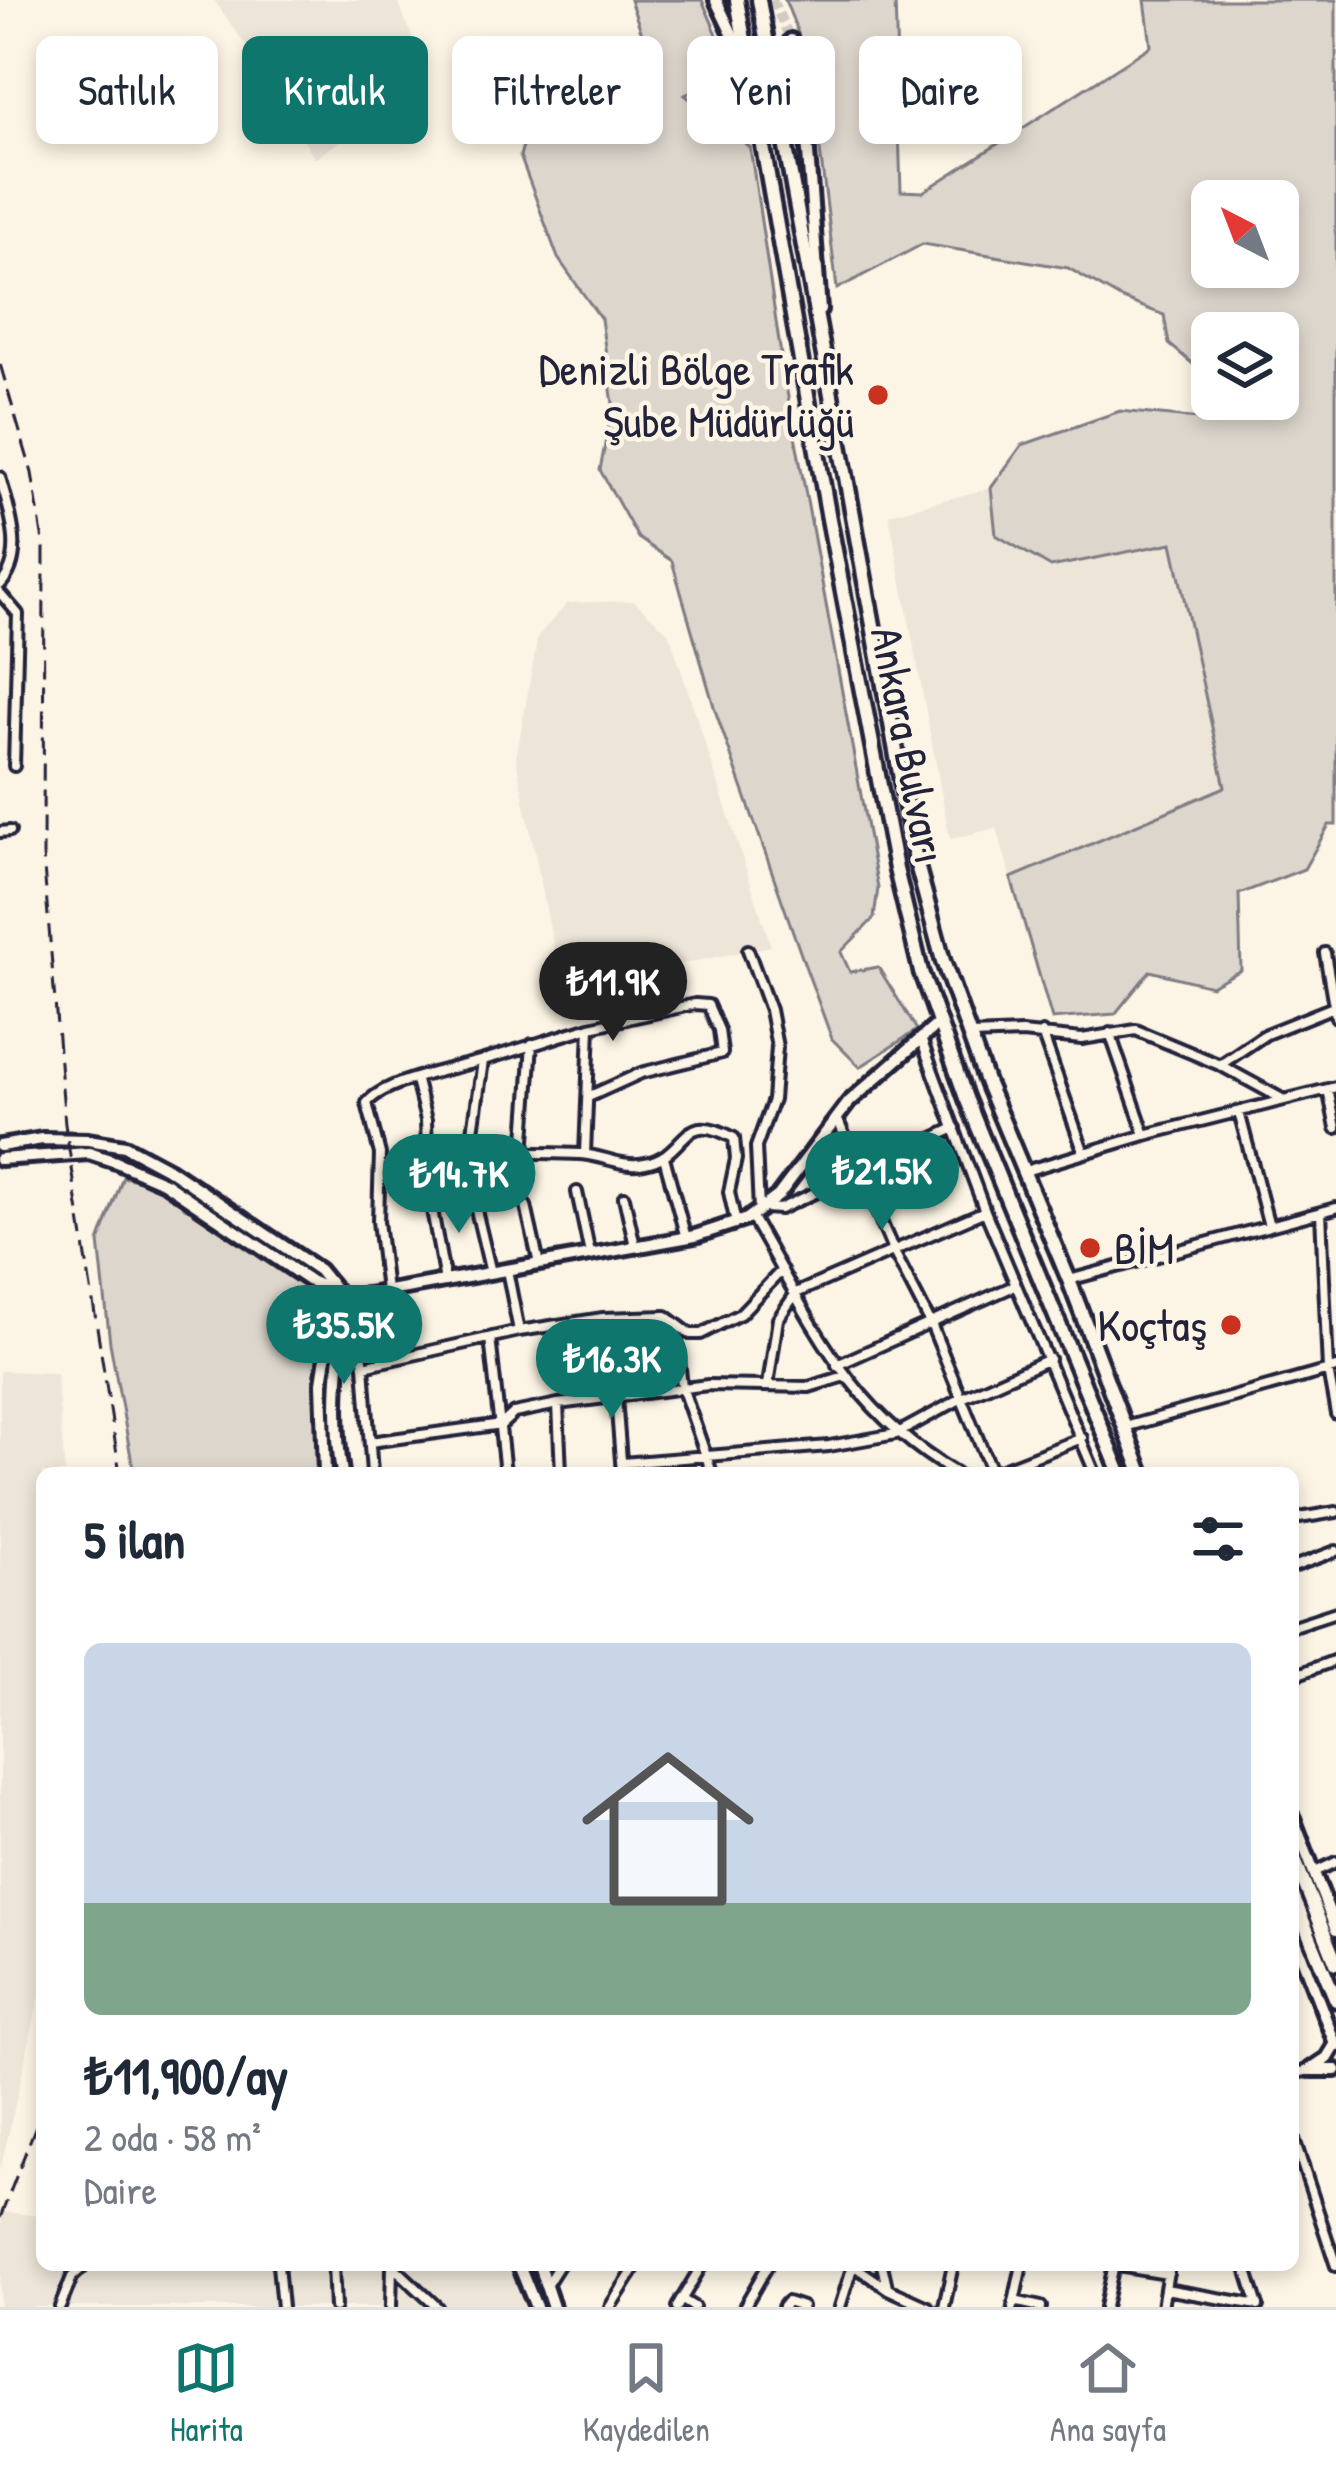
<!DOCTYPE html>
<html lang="tr">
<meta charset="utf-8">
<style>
:root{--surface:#fff;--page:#f6f6f7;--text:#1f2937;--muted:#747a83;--line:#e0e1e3;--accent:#0f766e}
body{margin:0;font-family:"Patrick Hand",sans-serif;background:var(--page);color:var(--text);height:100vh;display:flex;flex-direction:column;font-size:45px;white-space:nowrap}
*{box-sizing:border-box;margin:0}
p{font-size:39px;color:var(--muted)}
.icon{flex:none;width:66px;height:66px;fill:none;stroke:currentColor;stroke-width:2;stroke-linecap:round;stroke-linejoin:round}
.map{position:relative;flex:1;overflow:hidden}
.panel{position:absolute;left:36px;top:1467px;width:1263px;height:804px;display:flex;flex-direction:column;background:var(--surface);border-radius:18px;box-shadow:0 6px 18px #0003}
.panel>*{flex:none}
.guide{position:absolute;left:36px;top:36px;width:1266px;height:108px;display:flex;gap:24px}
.needle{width:78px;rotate:318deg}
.fabs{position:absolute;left:1191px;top:180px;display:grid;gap:24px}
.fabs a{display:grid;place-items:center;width:108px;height:108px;border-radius:18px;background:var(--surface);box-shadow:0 6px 18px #0003;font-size:60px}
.price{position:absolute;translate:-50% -102px;padding:0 27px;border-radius:42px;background:var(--accent);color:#fff;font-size:39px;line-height:78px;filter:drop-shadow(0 3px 6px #0008)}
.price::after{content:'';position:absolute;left:50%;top:72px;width:36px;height:27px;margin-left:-18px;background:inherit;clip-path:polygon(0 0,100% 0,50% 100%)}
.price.selected{background:#222;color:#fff}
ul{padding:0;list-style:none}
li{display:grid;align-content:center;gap:24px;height:636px;padding:0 48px}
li+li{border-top:3px solid var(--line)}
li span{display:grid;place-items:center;height:372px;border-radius:18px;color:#555}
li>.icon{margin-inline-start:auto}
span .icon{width:216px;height:216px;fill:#fffc;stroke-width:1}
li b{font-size:51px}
h2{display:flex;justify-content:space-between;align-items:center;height:144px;padding:0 48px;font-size:51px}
.tag{padding:0 42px;border-radius:18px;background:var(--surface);box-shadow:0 6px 18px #0003;font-size:42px;line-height:108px}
.tag.selected{background:var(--accent);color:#fff}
.dock{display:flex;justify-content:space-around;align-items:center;height:168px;border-top:3px solid var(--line);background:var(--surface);font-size:33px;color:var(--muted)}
.dock a{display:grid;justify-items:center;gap:6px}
.dock .selected{color:var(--accent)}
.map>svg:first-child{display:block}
.built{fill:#ece5d8}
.green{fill:#dcd6cc;stroke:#7f7c84;stroke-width:3;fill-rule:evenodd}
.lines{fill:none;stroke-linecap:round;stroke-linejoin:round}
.secondary-tunnel{stroke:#d0cbc3;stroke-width:10;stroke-dasharray:10 5;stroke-linecap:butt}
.street-casing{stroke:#22223b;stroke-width:16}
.secondary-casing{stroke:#22223b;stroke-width:20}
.primary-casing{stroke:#22223b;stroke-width:21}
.street{stroke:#fcf5e5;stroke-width:8}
.secondary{stroke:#fcf5e5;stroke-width:10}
.primary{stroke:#fcf5e5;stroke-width:12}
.rail{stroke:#22223b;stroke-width:3;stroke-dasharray:18 9;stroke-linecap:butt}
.poi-dot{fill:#c8321e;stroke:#fcf5e5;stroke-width:4.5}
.labels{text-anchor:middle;stroke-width:9;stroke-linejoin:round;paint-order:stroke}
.poi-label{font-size:45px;fill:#22223b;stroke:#fcf5e5;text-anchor:end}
.street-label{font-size:45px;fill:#22223b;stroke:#fcf5e5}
</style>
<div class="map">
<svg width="1336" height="2307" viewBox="0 0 1336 2307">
<rect width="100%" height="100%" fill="#fcf5e5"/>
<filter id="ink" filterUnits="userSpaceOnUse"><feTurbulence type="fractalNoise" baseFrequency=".00833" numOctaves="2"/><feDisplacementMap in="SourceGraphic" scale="24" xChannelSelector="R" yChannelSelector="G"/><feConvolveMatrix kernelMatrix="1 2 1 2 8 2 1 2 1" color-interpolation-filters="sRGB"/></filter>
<g filter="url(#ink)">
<path class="built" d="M214 0H397L416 46 372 117 315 159 263 70Z
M991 488 996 535 1051 567 1172 543 1225 788 1011 878 997 828 950 839 889 514Z
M634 601 669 633 771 946 562 988 516 759 538 636 568 603Z
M0 1371 56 1373 65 1473H42V1986L0 2171Z
M2 2212 42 2216V2265H510L526 2307H0Z"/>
<path class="green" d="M630 0H702L733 71 685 95 750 147 784 375 878 888 874 918 841 952 850 972 878 967 917 1030 860 1067 832 1039 804 963 715 710 672 561 638 538 600 470 613 404 601 319 558 258 520 156 533 110 652 100 640 76 655 70Z
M785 0H895L901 191 923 192 1151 46 1145 0H1336V825H1329L1304 869 1239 894 1241 970 1211 986 1150 971 1115 1014 1052 1019 1011 878 1225 787 1172 543 1051 567 996 535 991 488 1022 445 1120 411 1201 419 1252 416 1234 399H1278V333H1212V380L1169 344 1164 315 1120 298 1068 268 923 244 837 289 819 142 798 33ZM1212 201H1278V267H1212Z
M123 1177 169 1186 336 1291 326 1340 325 1473H134L110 1343 99 1242Z"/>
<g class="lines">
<path class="secondary-tunnel" d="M772 0 791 40"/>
<defs>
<path id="street" d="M0 477C9 510 27 557 0 585
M0 593 18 614 14 766
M0 832 10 831
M748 950 770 1010 777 1047 773 1100 756 1147 759 1210
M1325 953 1336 1017
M1042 1033 1084 1153
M1110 1033 1145 1135
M971 1035 1022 1033 1082 1039 1136 1030 1220 1065 1284 1100
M921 1039 985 1211 1095 1473
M1220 1065 1266 1034 1336 1006
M416 1081 426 1120 428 1188 445 1281
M1328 1089 1336 1128
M1239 1112 1269 1226
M837 1118 894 1252 931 1324 992 1473 1082 1438
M428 1153C479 1153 530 1152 580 1154 603 1155 622 1168 645 1163 689 1155 679 1107 734 1138L736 1159 729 1192 736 1223
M470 1153 483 1061
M524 1153 532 1044
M585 1154 590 1027 695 1004 708 1005 719 1030 722 1053 641 1073 588 1097
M664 1157 686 1238
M1025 1171 1145 1135 1336 1087
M471 1189 491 1273
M577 1192 590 1254
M624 1197 635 1246
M526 1206 539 1264
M765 1208 780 1209 955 1128
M1321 1212 1328 1370 1336 1414
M751 1216C812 1321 846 1409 956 1473
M507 1270 519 1331
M1069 1280 1336 1208
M386 1291 378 1221 380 1154 367 1103C386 1079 460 1068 490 1058 524 1048 557 1037 590 1027
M353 1296 364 1366 372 1473
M675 1324 682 1387 712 1473
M490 1338 505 1473
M837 1365 1016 1285
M364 1366 519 1331 603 1318 666 1316 690 1334H701L740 1314 782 1270
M768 1385 778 1319 796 1293 985 1211
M616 1398 622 1473
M558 1404 561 1473
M1125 1427 1336 1368
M370 1442 502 1424 514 1413 558 1404 708 1385 809 1387 845 1376
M622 1463 829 1446 896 1434 962 1398 1049 1359
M1293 1519 1336 1512
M1293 1567 1336 1551
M1293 1626 1336 1612
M1293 1676 1336 1660
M1315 1872 1336 1862
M1293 2074 1309 2070
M1293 2136 1336 2266
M278 2265 282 2307
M333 2265 335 2307
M392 2265 437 2307
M882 2265 887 2287
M1111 2265 1168 2274
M1245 2265 1258 2306
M547 2284 559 2265
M1165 2289 1258 2305
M681 2299 694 2307
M1014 2301 1041 2307
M60 2307 72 2277 85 2265
M391 2307 392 2267
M610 2307 637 2265
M677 2307 702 2265
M744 2307 768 2265
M783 2307 787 2302 802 2307
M840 2307 853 2265 888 2289 928 2307
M944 2307 953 2265
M1013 2307 1022 2265
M1105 2307 1114 2265
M1162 2307 1169 2265"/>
<path id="secondary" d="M716 0 743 57
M791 40 805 113 820 310
M0 1146 42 1139 88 1140 125 1146 170 1170 319 1270 336 1291 322 1383 325 1473
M0 1159 89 1153 116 1162 165 1183 310 1281 346 1297 367 1295 695 1236 747 1219 778 1196 849 1102 939 1023
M342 1473C332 1413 339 1357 346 1297
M1293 1818 1336 1930
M1293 1934 1336 2046
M1309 2070 1327 2058 1336 2043
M1312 2070H1336
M519 2265 536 2307
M539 2265 553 2307"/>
<path id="primary" d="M737 0 829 519 896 869 921 972 966 1098 1120 1473
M759 0 916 861 943 961 987 1084 1069 1280 1142 1473
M1293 1855 1336 1963
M1293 1896 1336 2000"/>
</defs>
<use href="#street" class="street-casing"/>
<use href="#secondary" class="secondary-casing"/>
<use href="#primary" class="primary-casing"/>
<use href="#street" class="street"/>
<use href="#secondary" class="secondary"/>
<use href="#primary" class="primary"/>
<path class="rail" d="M0 364 32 473 44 548 43 855 65 1124 120 1473
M0 2218 42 2110"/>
</g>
</g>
<g class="poi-dot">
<circle cx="878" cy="395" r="12"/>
<circle cx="1090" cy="1248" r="12"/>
<circle cx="1231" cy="1325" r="12"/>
</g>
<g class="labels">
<g class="poi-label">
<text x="854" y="385">Denizli Bölge Trafik<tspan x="854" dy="52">Şube Müdürlüğü</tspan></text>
<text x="1114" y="1264" text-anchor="start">BİM</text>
<text x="1207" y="1341">Koçtaş</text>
</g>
<g class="street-label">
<text transform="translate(909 745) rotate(79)" y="16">Ankara Bulvarı</text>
</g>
</g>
</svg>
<div class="fabs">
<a><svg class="needle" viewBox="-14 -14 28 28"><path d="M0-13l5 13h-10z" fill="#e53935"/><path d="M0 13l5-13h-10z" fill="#747a83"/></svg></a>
<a><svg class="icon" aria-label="layers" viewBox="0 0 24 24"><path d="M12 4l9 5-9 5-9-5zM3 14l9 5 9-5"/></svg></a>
</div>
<b class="price selected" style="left:613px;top:1044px">₺11.9K</b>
<b class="price" style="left:882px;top:1233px">₺21.5K</b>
<b class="price" style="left:459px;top:1236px">₺14.7K</b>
<b class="price" style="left:344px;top:1387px">₺35.5K</b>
<b class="price" style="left:612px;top:1421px">₺16.3K</b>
<div class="guide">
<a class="tag">Satılık</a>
<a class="tag selected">Kiralık</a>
<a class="tag">Filtreler</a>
<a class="tag">Yeni</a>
<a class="tag">Daire</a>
</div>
<section class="panel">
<h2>5 ilan<svg class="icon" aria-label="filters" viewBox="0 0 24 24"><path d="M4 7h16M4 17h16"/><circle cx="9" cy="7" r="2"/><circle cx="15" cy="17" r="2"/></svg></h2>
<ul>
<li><span style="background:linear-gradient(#c9d6e8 70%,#7fa58c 0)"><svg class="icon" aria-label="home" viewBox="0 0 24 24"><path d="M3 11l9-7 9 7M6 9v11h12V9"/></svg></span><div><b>₺11,900/ay</b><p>2 oda · 58 m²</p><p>Daire</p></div></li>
</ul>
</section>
</div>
<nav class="dock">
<a class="selected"><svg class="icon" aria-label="map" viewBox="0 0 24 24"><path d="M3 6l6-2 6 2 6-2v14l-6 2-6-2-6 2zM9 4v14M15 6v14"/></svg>Harita</a>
<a><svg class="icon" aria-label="saved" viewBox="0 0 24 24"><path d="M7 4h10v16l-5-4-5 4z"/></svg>Kaydedilen</a>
<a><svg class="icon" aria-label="home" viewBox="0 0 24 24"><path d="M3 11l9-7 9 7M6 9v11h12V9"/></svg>Ana sayfa</a>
</nav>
